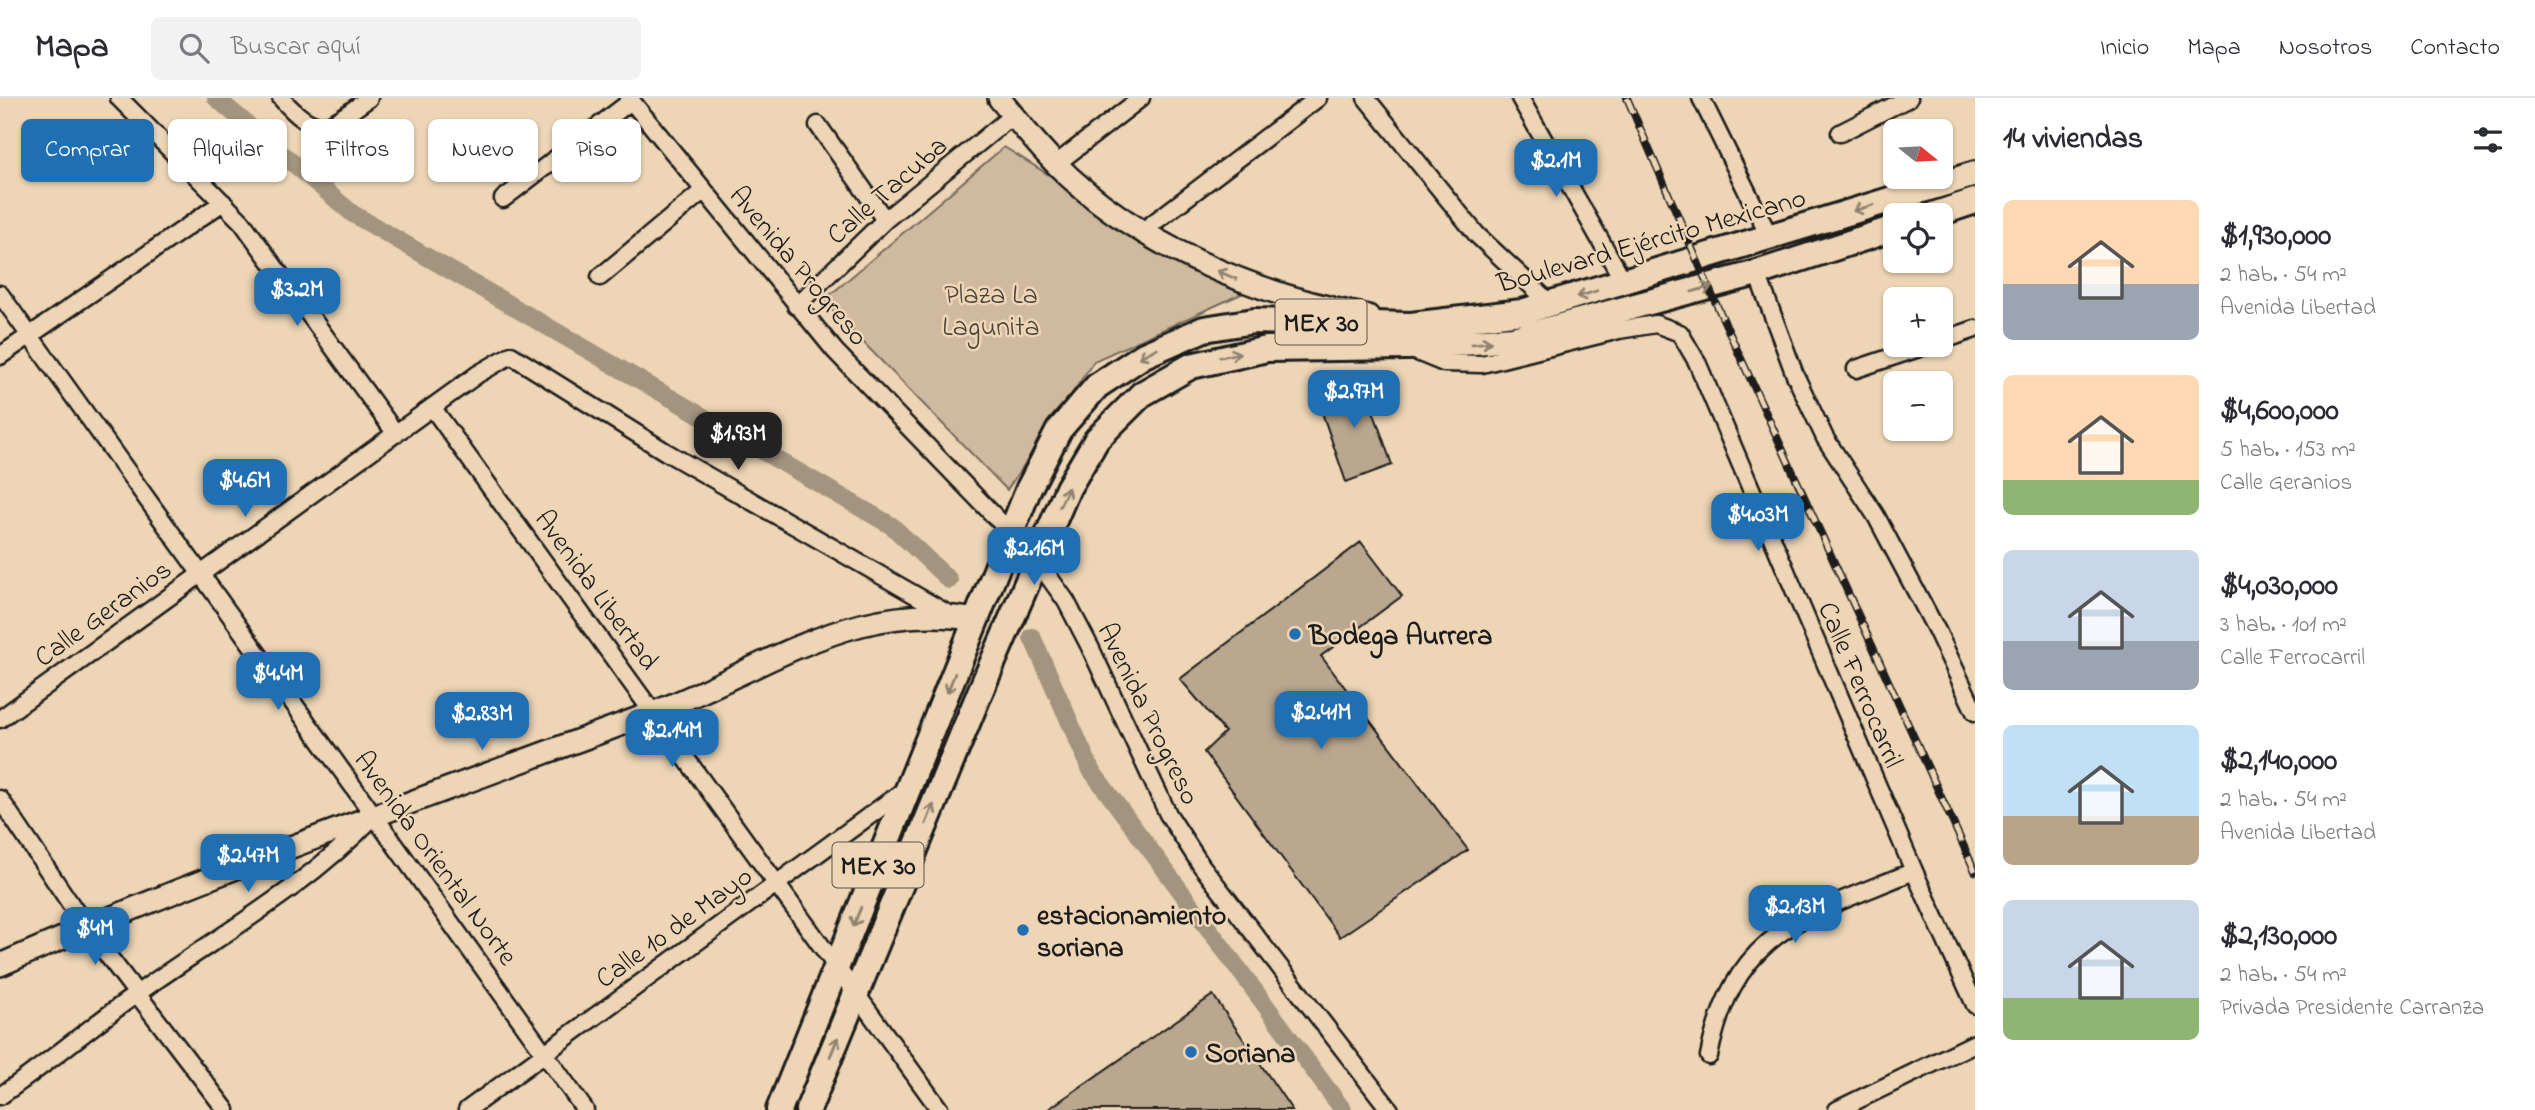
<!DOCTYPE html>
<html lang="es">
<meta charset="utf-8">
<style>
:root{--surface:#fff;--page:#f2f2f3;--text:#2b2b33;--muted:#7c7c81;--line:#e1e1e2;--accent:#1f6fb2}
body{margin:0;font-family:"Indie Flower",sans-serif;background:var(--page);color:var(--text);height:100vh;display:flex;flex-direction:column;font-size:26px;white-space:nowrap}
*{box-sizing:border-box;margin:0}
p{font-size:23px;color:var(--muted)}
.icon{flex:none;width:38px;height:38px;fill:none;stroke:currentColor;stroke-width:2;stroke-linecap:round;stroke-linejoin:round}
.map{position:relative;flex:1;overflow:hidden}
.sheet{display:flex;flex-direction:column;background:var(--surface);width:560px}
.sheet>*{flex:none}
.hud{position:absolute;left:21px;top:21px;width:665px;height:63px;display:flex;gap:14px}
.needle{width:46px;rotate:108deg}
.controls{position:absolute;left:1883px;top:21px;display:grid;gap:14px}
.controls a{display:grid;place-items:center;width:70px;height:70px;border-radius:10px;background:var(--surface);box-shadow:0 2px 5px #0004;font-size:35px}
.price{position:absolute;translate:-50% -60px;padding:0 16px;border-radius:14px;background:var(--accent);color:#fff;font-size:23px;line-height:46px;filter:drop-shadow(0 2px 4px #0008)}
.price::after{content:'';position:absolute;left:50%;top:42px;width:21px;height:16px;margin-left:-10px;background:inherit;clip-path:polygon(0 0,100% 0,50% 100%)}
.price.active{background:#222;color:#fff}
ul{padding:0;list-style:none}
li{display:flex;align-items:center;gap:21px;height:175px;padding:0 28px}
li span{display:grid;place-items:center;flex:none;width:196px;height:140px;border-radius:10px;color:#555}
li>.icon{margin-inline-start:auto}
span .icon{width:84px;height:84px;fill:#fffc;stroke-width:1}
li b{font-size:30px}
h2{display:flex;justify-content:space-between;align-items:center;height:84px;padding:0 28px;font-size:30px}
.chip{padding:0 24px;border-radius:10px;background:var(--surface);box-shadow:0 2px 5px #0004;font-size:24px;line-height:63px}
.chip.active{background:var(--accent);color:#fff}
header{display:flex;align-items:center;gap:42px;box-sizing:border-box;height:98px;padding:0 35px;background:var(--surface);border-bottom:2px solid var(--line)}
header strong{font-size:33px}
nav{display:flex;gap:38px;margin-inline-start:auto;font-size:24px}
.search{width:490px;height:63px;background:var(--page);display:flex;align-items:center;gap:18px;box-sizing:border-box;padding:0 24px;border-radius:10px;color:var(--muted);font-size:26px}
main{display:flex;flex:1;min-height:0}
.map>svg:first-child{display:block}
.green{fill:#cfba9f;stroke:#766b5e;stroke-width:2}
.lines{fill:none;stroke-linecap:round;stroke-linejoin:round}
.canal{stroke:#a2947e;stroke-width:18}
.building{fill:#b9a78f;stroke:#1c1c1c;stroke-width:2}
.street-casing{stroke:#1c1c1c;stroke-width:21}
.secondary-casing{stroke:#1c1c1c;stroke-width:26}
.primary-casing{stroke:#1c1c1c;stroke-width:30}
.street{stroke:#edd5b5;stroke-width:16}
.secondary{stroke:#edd5b5;stroke-width:21}
.primary{stroke:#edd5b5;stroke-width:24}
.rail-casing{stroke:#1c1c1c;stroke-width:8}
.rail{stroke:#edd5b5;stroke-width:5;stroke-dasharray:16;stroke-linecap:butt}
.oneway{stroke:#8f8270}
.poi-dot{fill:#1f6fb2;stroke:#edd5b5;stroke-width:2.5}
.labels{text-anchor:middle;stroke-width:5;stroke-linejoin:round;paint-order:stroke}
.shield{fill:#edd5b5;stroke:#5b544a;stroke-width:2}
.shield-label{font-size:26px;font-weight:bold;fill:#1c1c1c}
.street-label{font-size:28px;fill:#1c1c1c;stroke:#edd5b5}
.park-label{font-size:28px;fill:#49443d;stroke:#edd5b5}
.poi-label{font-size:28px;font-weight:bold;fill:#1c1c1c;stroke:#edd5b5;text-anchor:start}
</style>
<header>
<strong>Mapa</strong>
<div class="search"><svg class="icon" aria-label="search" viewBox="0 0 24 24"><circle cx="10" cy="10" r="6"/><path d="M15 15l6 6"/></svg>Buscar aquí</div>
<nav><a>Inicio</a><a>Mapa</a><a>Nosotros</a><a>Contacto</a></nav>
</header>
<main>
<div class="map">
<svg width="1975" height="1012" viewBox="0 0 1975 1012">
<rect width="100%" height="100%" fill="#edd5b5"/>
<filter id="ink" filterUnits="userSpaceOnUse"><feTurbulence type="fractalNoise" baseFrequency=".0143" numOctaves="2"/><feDisplacementMap in="SourceGraphic" scale="14" xChannelSelector="R" yChannelSelector="G"/><feConvolveMatrix kernelMatrix="1 2 1 2 8 2 1 2 1" color-interpolation-filters="sRGB"/></filter>
<g filter="url(#ink)">
<path class="green" d="M1004 49 1241 196 1094 263 1007 392 823 203Z"/>
<g class="lines">
<path class="canal" d="M216 0 353 116 892 428 949 482
M1032 539 1091 672 1343 1012"/>
</g>
<path class="building" d="M1362 281 1392 367 1346 384 1316 297Z
M1361 444 1402 498 1321 558 1468 752 1340 839 1204 654 1225 634 1180 581Z
M1213 897 1292 1012H1047Z"/>
<g class="lines">
<defs>
<path id="street" d="M119 0 242 124 396 336
M281 0C319 43 328 30 369 0
M629 0 835 253 1036 461 1066 503 1090 549 1168 716 1201 767 1390 1012
M1366 0 1477 137 1552 207
M1520 0 1624 184
M1701 0 1769 138
M818 27 885 122
M1840 35 1909 0
M1056 66 1141 0
M503 101 631 3
M1144 132 1318 0
M1757 175 1795 277 1825 340 1876 418 1937 533 1975 614
M600 179 704 92
M0 196 585 1012
M796 208 885 122 1013 17
M1941 243 1975 231
M1410 251 1444 265 1482 266 1619 232 1656 226 1680 235 1697 264 1914 773 1975 907
M0 258 223 104
M1856 271 1928 247
M432 309 940 1012
M0 621 478 276 511 257 666 354 950 517
M0 701 86 829 226 1012
M1709 958C1734 831 1807 818 1914 773
M0 998C49 965 93 926 141 893 218 838 305 790 371 721
M467 1012 906 691
M1837 1012 1975 945"/>
<path id="secondary" d="M999 0C1017 22 1035 45 1055 65 1135 147 1258 197 1368 218
M0 867C213 773 434 697 652 615 722 589 788 546 861 527 900 517 938 515 977 522"/>
<path id="primary" d="M1933 117 1975 103
M779 1012 1029 390 1059 332 1097 288 1144 257 1204 231 1254 223 1411 227 1522 214 1975 76
M808 1012 980 594 1068 390 1097 341 1142 296 1191 268 1267 251 1408 249 1513 241 1757 175 1895 130"/>
</defs>
<use href="#street" class="street-casing"/>
<use href="#secondary" class="secondary-casing"/>
<use href="#primary" class="primary-casing"/>
<use href="#street" class="street"/>
<use href="#secondary" class="secondary"/>
<use href="#primary" class="primary"/>
<defs>
<path id="rail" d="M1627 0 1713 199 1975 773"/>
</defs>
<use href="#rail" class="rail-casing"/>
<use href="#rail" class="rail"/>
</g>
<defs><path id="oneway-shaft" d="M-6 0H5M1.5-3L5.5 0L1.5 3" fill="none" stroke-width="1.6" stroke-linecap="round" stroke-linejoin="round" transform="scale(1.75)"/></defs>
<g class="oneway">
<use href="#oneway-shaft" transform="translate(1863 110) rotate(163)"/>
<use href="#oneway-shaft" transform="translate(1227 177) rotate(-156)"/>
<use href="#oneway-shaft" transform="translate(1702 191) rotate(-16)"/>
<use href="#oneway-shaft" transform="translate(1587 196) rotate(162)"/>
<use href="#oneway-shaft" transform="translate(1481 245) rotate(-6)"/>
<use href="#oneway-shaft" transform="translate(1148 255) rotate(152)"/>
<use href="#oneway-shaft" transform="translate(1230 257) rotate(-11)"/>
<use href="#oneway-shaft" transform="translate(1064 399) rotate(-65)"/>
<use href="#oneway-shaft" transform="translate(951 585) rotate(112)"/>
<use href="#oneway-shaft" transform="translate(930 716) rotate(-68)"/>
<use href="#oneway-shaft" transform="translate(857 819) rotate(112)"/>
<use href="#oneway-shaft" transform="translate(834 949) rotate(-68)"/>
</g>
</g>
<g class="poi-dot">
<circle cx="1295" cy="536" r="7"/>
<circle cx="1023" cy="832" r="7"/>
<circle cx="1191" cy="954" r="7"/>
</g>
<g class="labels">
<g class="shield">
<rect x="1275.5" y="201.5" width="91" height="45" rx="5"/>
<rect x="832.5" y="744.5" width="91" height="45" rx="5"/>
</g>
<g class="shield-label">
<text x="1321" y="233">MEX 30</text>
<text x="878" y="776">MEX 30</text>
</g>
<g class="street-label">
<text transform="translate(886 91) rotate(-41)" y="10">Calle Tacuba</text>
<text transform="translate(1651 141) rotate(-16)" y="10">Boulevard Ejército Mexicano</text>
<text transform="translate(800 167) rotate(50)" y="10">Avenida Progreso</text>
<text transform="translate(598 491) rotate(54)" y="10">Avenida Libertad</text>
<text transform="translate(102 514) rotate(-36)" y="10">Calle Geranios</text>
<text transform="translate(1862 586) rotate(67)" y="10">Calle Ferrocarril</text>
<text transform="translate(1150 615) rotate(64)" y="10">Avenida Progreso</text>
<text transform="translate(437 759) rotate(54)" y="10">Avenida Oriental Norte</text>
<text transform="translate(673 828) rotate(-36)" y="10">Calle 10 de Mayo</text>
</g>
<g class="park-label">
<text x="991" y="205">Plaza La<tspan x="991" dy="32">Lagunita</tspan></text>
</g>
<g class="poi-label">
<text x="1309" y="546">Bodega Aurrera</text>
<text x="1037" y="826">estacionamiento<tspan x="1037" dy="32">soriana</tspan></text>
<text x="1205" y="964">Soriana</text>
</g>
</g>
</svg>
<div class="controls">
<a><svg class="needle" viewBox="-14 -14 28 28"><path d="M0-13l5 13h-10z" fill="#e53935"/><path d="M0 13l5-13h-10z" fill="#7c7c81"/></svg></a>
<a><svg class="icon" aria-label="locate" viewBox="0 0 24 24"><circle cx="12" cy="12" r="6"/><path d="M12 2v4M12 18v4M2 12h4M18 12h4"/></svg></a>
<a>+</a>
<a>−</a>
</div>
<b class="price" style="left:1556px;top:101px">$2.1M</b>
<b class="price" style="left:297px;top:230px">$3.2M</b>
<b class="price" style="left:1354px;top:332px">$2.97M</b>
<b class="price active" style="left:738px;top:374px">$1.93M</b>
<b class="price" style="left:245px;top:421px">$4.6M</b>
<b class="price" style="left:1758px;top:455px">$4.03M</b>
<b class="price" style="left:1034px;top:489px">$2.16M</b>
<b class="price" style="left:278px;top:614px">$4.4M</b>
<b class="price" style="left:1321px;top:653px">$2.41M</b>
<b class="price" style="left:482px;top:654px">$2.83M</b>
<b class="price" style="left:672px;top:671px">$2.14M</b>
<b class="price" style="left:248px;top:796px">$2.47M</b>
<b class="price" style="left:1795px;top:847px">$2.13M</b>
<b class="price" style="left:95px;top:869px">$4M</b>
<div class="hud">
<a class="chip active">Comprar</a>
<a class="chip">Alquilar</a>
<a class="chip">Filtros</a>
<a class="chip">Nuevo</a>
<a class="chip">Piso</a>
</div>
</div>
<section class="sheet">
<h2>14 viviendas<svg class="icon" aria-label="filters" viewBox="0 0 24 24"><path d="M4 7h16M4 17h16"/><circle cx="9" cy="7" r="2"/><circle cx="15" cy="17" r="2"/></svg></h2>
<ul>
<li><span style="background:linear-gradient(#ffd9b3 60%,#9aa5b1 0)"><svg class="icon" aria-label="home" viewBox="0 0 24 24"><path d="M3 11l9-7 9 7M6 9v11h12V9"/></svg></span><div><b>$1,930,000</b><p>2 hab. · 54 m²</p><p>Avenida Libertad</p></div></li>
<li><span style="background:linear-gradient(#ffd9b3 75%,#8fb573 0)"><svg class="icon" aria-label="home" viewBox="0 0 24 24"><path d="M3 11l9-7 9 7M6 9v11h12V9"/></svg></span><div><b>$4,600,000</b><p>5 hab. · 153 m²</p><p>Calle Geranios</p></div></li>
<li><span style="background:linear-gradient(#c9d6e8 65%,#9aa5b1 0)"><svg class="icon" aria-label="home" viewBox="0 0 24 24"><path d="M3 11l9-7 9 7M6 9v11h12V9"/></svg></span><div><b>$4,030,000</b><p>3 hab. · 101 m²</p><p>Calle Ferrocarril</p></div></li>
<li><span style="background:linear-gradient(#bfe0f5 65%,#b9a48a 0)"><svg class="icon" aria-label="home" viewBox="0 0 24 24"><path d="M3 11l9-7 9 7M6 9v11h12V9"/></svg></span><div><b>$2,140,000</b><p>2 hab. · 54 m²</p><p>Avenida Libertad</p></div></li>
<li><span style="background:linear-gradient(#c9d6e8 70%,#8fb573 0)"><svg class="icon" aria-label="home" viewBox="0 0 24 24"><path d="M3 11l9-7 9 7M6 9v11h12V9"/></svg></span><div><b>$2,130,000</b><p>2 hab. · 54 m²</p><p>Privada Presidente Carranza</p></div></li>
</ul>
</section>
</main>
